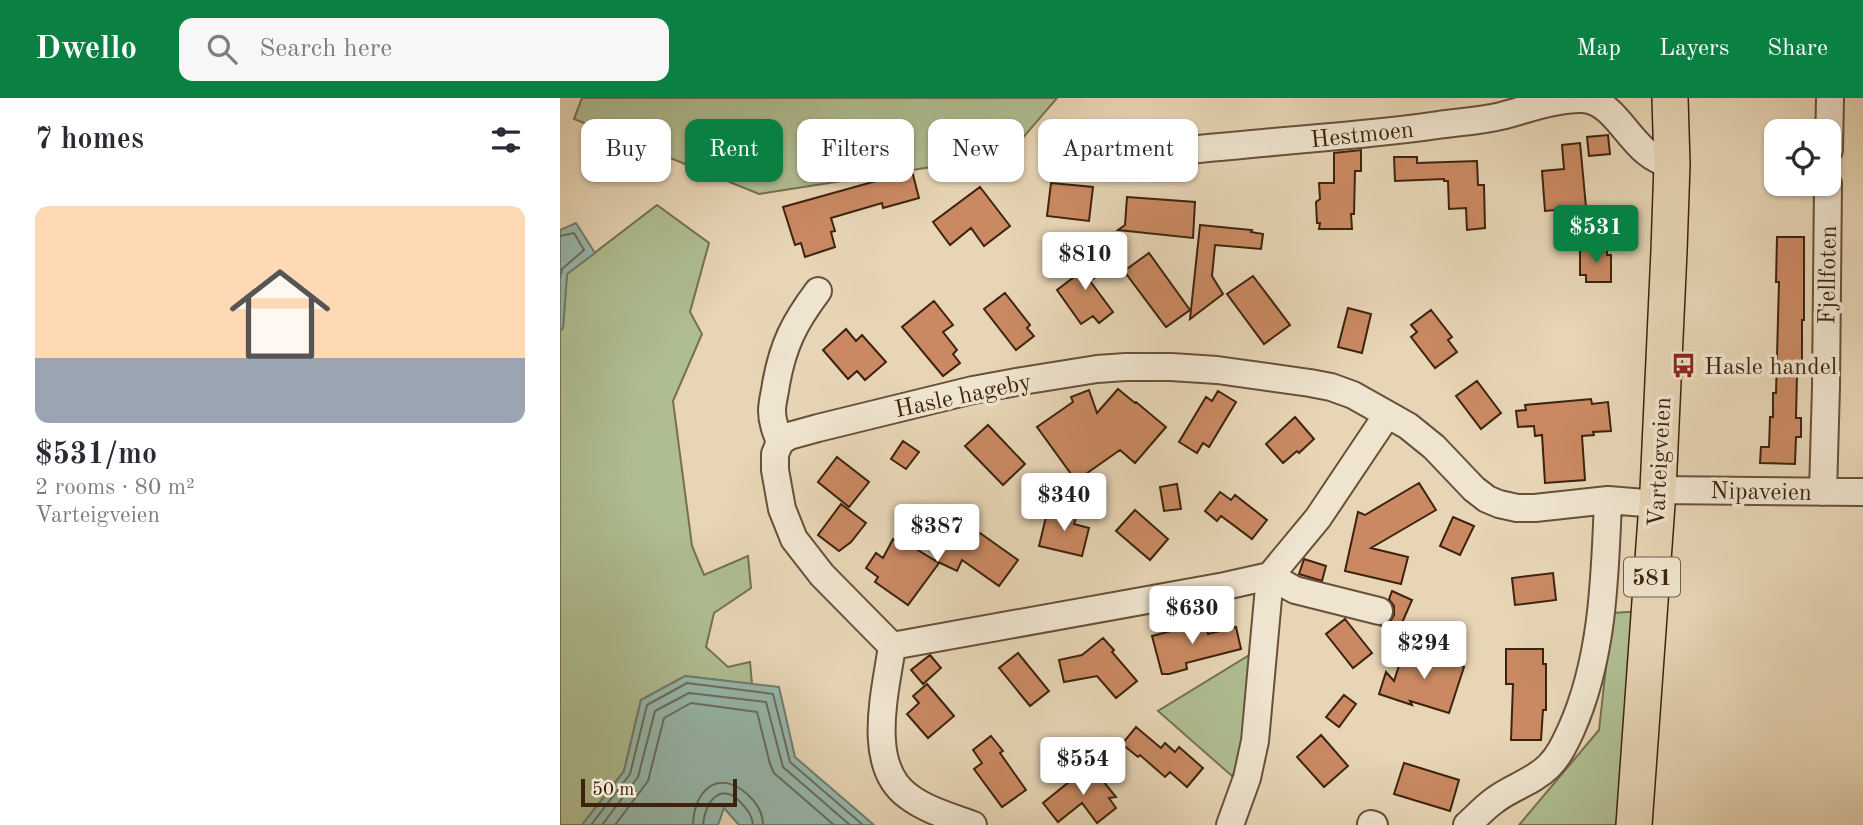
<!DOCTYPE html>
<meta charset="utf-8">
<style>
:root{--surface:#fff;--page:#f7f7f7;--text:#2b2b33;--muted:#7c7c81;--accent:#0b8043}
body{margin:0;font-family:"Old Standard TT",serif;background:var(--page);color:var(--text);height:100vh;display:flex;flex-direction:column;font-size:26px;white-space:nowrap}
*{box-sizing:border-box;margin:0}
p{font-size:23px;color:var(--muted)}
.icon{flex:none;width:38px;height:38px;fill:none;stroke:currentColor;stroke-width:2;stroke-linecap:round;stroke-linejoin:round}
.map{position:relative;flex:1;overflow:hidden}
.panel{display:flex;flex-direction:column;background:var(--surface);width:560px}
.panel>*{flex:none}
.banner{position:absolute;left:21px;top:21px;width:665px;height:63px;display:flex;gap:14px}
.tools{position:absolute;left:1204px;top:21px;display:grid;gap:14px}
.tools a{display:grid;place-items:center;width:77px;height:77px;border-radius:14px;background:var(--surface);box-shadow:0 2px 5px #0004;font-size:35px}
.scale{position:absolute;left:21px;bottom:18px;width:156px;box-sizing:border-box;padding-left:7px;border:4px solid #3d230e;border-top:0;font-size:19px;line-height:24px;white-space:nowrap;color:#3d230e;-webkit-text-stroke:5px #efe4cf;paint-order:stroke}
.price{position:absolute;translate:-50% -60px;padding:0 16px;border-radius:7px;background:#fff;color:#222;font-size:23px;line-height:46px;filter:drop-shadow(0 2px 4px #0008)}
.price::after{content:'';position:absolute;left:50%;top:42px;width:21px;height:16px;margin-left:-10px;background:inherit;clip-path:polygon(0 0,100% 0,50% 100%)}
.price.on{background:var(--accent);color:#fff}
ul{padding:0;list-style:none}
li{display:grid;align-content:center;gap:14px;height:371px;padding:0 35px}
li span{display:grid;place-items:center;height:217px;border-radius:14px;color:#555}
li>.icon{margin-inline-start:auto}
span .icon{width:126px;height:126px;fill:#fffc;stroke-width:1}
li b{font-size:30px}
h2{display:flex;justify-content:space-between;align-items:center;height:84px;padding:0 35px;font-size:30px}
.chip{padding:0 24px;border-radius:14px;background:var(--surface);box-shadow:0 2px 5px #0004;font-size:24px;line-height:63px}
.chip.on{background:var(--accent);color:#fff}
header{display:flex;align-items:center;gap:42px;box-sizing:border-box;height:98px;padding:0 35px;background:var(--accent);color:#fff}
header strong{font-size:33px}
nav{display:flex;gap:38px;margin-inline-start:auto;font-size:24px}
.search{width:490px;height:63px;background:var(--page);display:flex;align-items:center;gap:18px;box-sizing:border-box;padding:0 24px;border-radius:14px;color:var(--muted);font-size:26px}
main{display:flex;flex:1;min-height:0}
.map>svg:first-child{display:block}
.green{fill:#afbe92;stroke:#767050;stroke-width:2}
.water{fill:#97b9ad;stroke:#737d6d;stroke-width:2}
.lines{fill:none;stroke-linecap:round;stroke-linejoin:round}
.shore{stroke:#6a6e5e;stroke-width:2}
.building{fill:#ca8963;stroke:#3d230e;stroke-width:2}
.minor-casing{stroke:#685038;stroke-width:30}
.major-casing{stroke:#3d230e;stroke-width:38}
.minor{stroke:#efe4cf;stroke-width:26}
.major{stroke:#e7d5b5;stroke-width:35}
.labels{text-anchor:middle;stroke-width:7;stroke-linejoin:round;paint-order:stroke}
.shield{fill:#efe4cf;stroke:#725d48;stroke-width:2}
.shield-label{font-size:23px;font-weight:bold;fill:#3d230e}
.street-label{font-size:24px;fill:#3d230e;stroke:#efe4cf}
.poi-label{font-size:24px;fill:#3d230e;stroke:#efe4cf;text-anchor:start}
</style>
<header>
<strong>Dwello</strong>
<div class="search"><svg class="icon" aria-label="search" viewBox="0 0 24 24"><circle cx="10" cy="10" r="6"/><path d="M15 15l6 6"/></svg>Search here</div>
<nav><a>Map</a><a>Layers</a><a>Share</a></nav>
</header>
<main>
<section class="panel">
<h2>7 homes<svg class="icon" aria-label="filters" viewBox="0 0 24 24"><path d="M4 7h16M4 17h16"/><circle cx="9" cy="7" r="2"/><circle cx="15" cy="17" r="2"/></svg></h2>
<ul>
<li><span style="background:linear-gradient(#ffd9b3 70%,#9aa5b1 0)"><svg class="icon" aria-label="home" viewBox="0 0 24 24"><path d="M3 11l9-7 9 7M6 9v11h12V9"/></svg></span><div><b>$531/mo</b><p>2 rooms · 80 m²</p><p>Varteigveien</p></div></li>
</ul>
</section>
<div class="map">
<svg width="1303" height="727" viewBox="0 0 1303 727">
<rect width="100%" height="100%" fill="#e7d5b5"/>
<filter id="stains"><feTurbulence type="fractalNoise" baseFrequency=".00286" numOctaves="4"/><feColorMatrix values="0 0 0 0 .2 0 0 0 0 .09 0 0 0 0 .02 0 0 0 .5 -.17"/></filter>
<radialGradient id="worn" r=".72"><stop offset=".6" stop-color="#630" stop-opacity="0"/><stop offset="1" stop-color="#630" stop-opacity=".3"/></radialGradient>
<path class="green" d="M22 0H497L448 57 199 96 14 21Z
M97 107 149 145 130 214 142 236 113 303 132 448 144 477 188 458 191 490 154 515 146 549 168 569 190 564 192 586 125 578 81 602 64 673 22 727H0V233L3 230 7 176Z
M1083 513 1064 727H959L1039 632 1052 515Z
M696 553 680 665 672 678 598 613Z"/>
<path class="water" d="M16 125 35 155 7 176 3 230 0 233V132Z
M125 578 219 589 235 659 314 727H179L164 710 158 727H22L64 673 81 602Z"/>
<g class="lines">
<path class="shore" d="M0 138 14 135 24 152 2 171 0 180
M31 727 70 676 87 607 127 585 213 596 230 664 303 727
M42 727 78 679 95 613 129 595 206 604 223 669 290 727
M55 727 88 683 104 620 131 605 197 614 210 666 214 675 274 727
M133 727C134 687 164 669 193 702 200 710 203 717 203 727
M143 727C145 702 162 682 183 707 189 714 192 718 193 727"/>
</g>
<path class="building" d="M546 31 547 47 541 49 536 55H520L519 32Z
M1048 37 1050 56 1029 58 1027 39Z
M1020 45 1026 109 985 113 982 73 1004 71 1002 47Z
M801 52V73H795L794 116H791L792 131H759L760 125H757L756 104 760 101 759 85H774V55Z
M834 59H857V65L917 63 918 87H924L925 130 907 132 906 110 889 111 888 83H884V81L835 83Z
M352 73 359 100 323 110 322 105 271 120 275 133 271 134 275 149 245 159 241 145 235 147 223 109Z
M491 85 533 89 529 123 487 118Z
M420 89 450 128 424 148 411 130 390 147 373 124Z
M567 99 635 104 633 140 558 132 565 127Z
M640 127 692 132 691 134 703 136 701 151 655 147 652 178 663 196 630 221Z
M1217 139H1244V222H1242V275H1237L1236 320H1241V339H1236L1235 366 1200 365 1201 349H1209L1210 319H1213V295H1216L1219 184H1216Z
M1020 150H1047V157H1051V184H1026V177H1020Z
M527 155 542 175 530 183 553 214 539 225 533 218 521 226 497 192 514 179 507 169Z
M589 155 630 212 606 229 564 173Z
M693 178 730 227 704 246 667 196Z
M445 195 470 227 467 230 474 238 456 252 424 211Z
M374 203 393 227 383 234 397 252 393 256 400 265 383 278 342 229Z
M788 210 811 216 802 255 778 249Z
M871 212 892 239 888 242 897 254 875 270 851 239 857 234 851 227Z
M286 231 296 243 302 237 326 264 305 282 297 273 288 281 263 252Z
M917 283 941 315 921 331 896 298Z
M558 291 575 305 576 304 606 329 575 365 560 352 520 380H514L477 329 513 304 511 299 529 292 537 315Z
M658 293 676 304 649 349 643 345 637 355 619 344 646 299 652 303Z
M1031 301 1032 306 1048 304 1051 333 1033 334 1034 337 1022 338 1025 382 985 385 982 337 975 338 974 328 958 329 956 313 966 312 965 307Z
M735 319 754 341 739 355 737 353 723 365 706 346Z
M428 327 465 366 443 387 405 348Z
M343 343 359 354 346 371 331 361Z
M277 359 309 384 289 409 258 384Z
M859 385 876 412 811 450 848 459 841 486 785 473 798 414 805 417Z
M617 386 621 411 604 413 600 389Z
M660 394 671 402 675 397 707 422 692 441 661 418 657 423 645 413Z
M281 406 306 425 291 444 279 453 258 437Z
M494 406 505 409 516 420 514 426 529 430 522 458 479 448 486 419 491 420Z
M575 412 608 441 590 462 556 433Z
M893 419 914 428 900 457 880 448Z
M420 435 458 462 439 488 402 462 397 473 376 463 379 465 348 507 315 484 318 479 306 470 316 455 323 460 333 441 337 443 338 440 376 463 387 440 392 442 393 439 412 447Z
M744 461 766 468 762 483 739 476Z
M993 475 996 502 955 507 952 480Z
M832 493 852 502 838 534 821 528 830 524 834 517V508L829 501Z
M785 521 812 555 793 570 766 536Z
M645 524 648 536 676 529 681 551 626 565 627 571 609 576H602L592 538Z
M543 540 554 552 552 554 577 583 556 600 537 578 504 584 499 562 522 557Z
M845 549 904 569 889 615 850 603 852 607 819 596 826 574 834 583Z
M946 551H983V566H986V612H983L981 642H951L953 586H946Z
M458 555 489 593 470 608 439 570Z
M370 557 381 570 363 586 351 572Z
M367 586 394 618 368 640 347 616 359 605 353 598Z
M784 597 796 606 779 629 766 619Z
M576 629 601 650 605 645 615 654 619 649 643 670 627 689 610 674 605 679 580 657 578 659 562 646Z
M761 637 788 668 764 689 737 659Z
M431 638 443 653 440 655 466 692 442 709 414 671 422 665 413 652Z
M844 665 899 682 890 713 834 696Z
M530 667 556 699 549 700 556 710 537 725 522 705 498 724 483 705Z"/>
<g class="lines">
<defs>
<path id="minor" d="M1269 52 1270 0
M550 62C590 57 631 51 671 48 740 41 809 37 878 27 899 24 921 23 941 18 968 11 997 0 1024 1 1061 5 1071 60 1112 66
M827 317 758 420 710 478 665 488 332 548 262 477 234 441 222 411 215 372V356L220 344 229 338 258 330 413 292 462 283 537 271 566 269H611L657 272 750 285 771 289 793 297 848 328 874 349 914 391 927 401 939 406 957 410H975L1048 402 1097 406
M220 344C216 334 212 324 212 313 212 304 215 295 216 286 223 247 234 225 258 193
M1098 392 1303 394
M1263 394 1266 289 1268 86
M332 548C326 592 305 667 348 698 366 712 391 719 413 727
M811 726 814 727
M670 727 687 680 695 643 710 478 735 492 819 513
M907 727C916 719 925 709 935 702 952 689 973 684 989 668 999 658 1005 645 1011 632 1043 561 1045 479 1048 402"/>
<path id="major" d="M1074 727 1098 392 1109 153 1112 66 1110 0"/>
</defs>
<use href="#minor" class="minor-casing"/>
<use href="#major" class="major-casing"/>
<use href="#minor" class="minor"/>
<use href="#major" class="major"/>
</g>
<defs>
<symbol id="bus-bare" viewBox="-9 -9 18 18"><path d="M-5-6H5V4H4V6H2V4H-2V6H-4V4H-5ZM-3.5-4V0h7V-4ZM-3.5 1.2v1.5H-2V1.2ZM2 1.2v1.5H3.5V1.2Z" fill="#8f2418" stroke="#efe4cf" stroke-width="2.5" paint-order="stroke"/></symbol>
</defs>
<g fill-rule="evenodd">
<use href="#bus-bare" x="1106" y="250" width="35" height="35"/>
</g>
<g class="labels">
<rect class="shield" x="1064" y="459.5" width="56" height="39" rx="5"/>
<g class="shield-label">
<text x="1092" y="487">581</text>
</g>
<g class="street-label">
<text transform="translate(802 36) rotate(-6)" y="8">Hestmoen</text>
<text transform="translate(1267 177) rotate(-89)" y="8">Fjellfoten</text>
<text transform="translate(403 297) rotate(-12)" y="8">Hasle hageby</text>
<text transform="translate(1099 364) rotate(-87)" y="8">Varteigveien</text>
<text transform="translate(1201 393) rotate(1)" y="8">Nipaveien</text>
</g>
<g class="poi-label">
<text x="1144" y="276">Hasle handel</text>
</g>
</g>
<rect width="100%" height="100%" filter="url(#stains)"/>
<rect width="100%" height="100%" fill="url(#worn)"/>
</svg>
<div class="tools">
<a><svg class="icon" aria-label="locate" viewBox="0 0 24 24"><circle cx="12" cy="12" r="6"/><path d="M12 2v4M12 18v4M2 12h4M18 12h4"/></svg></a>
</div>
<div class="scale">50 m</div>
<b class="price on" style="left:1036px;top:167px">$531</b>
<b class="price" style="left:525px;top:194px">$810</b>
<b class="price" style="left:504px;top:435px">$340</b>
<b class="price" style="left:377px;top:466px">$387</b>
<b class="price" style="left:632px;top:548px">$630</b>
<b class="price" style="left:864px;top:583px">$294</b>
<b class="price" style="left:523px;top:699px">$554</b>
<div class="banner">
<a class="chip">Buy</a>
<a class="chip on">Rent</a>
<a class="chip">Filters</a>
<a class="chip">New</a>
<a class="chip">Apartment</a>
</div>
</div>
</main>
